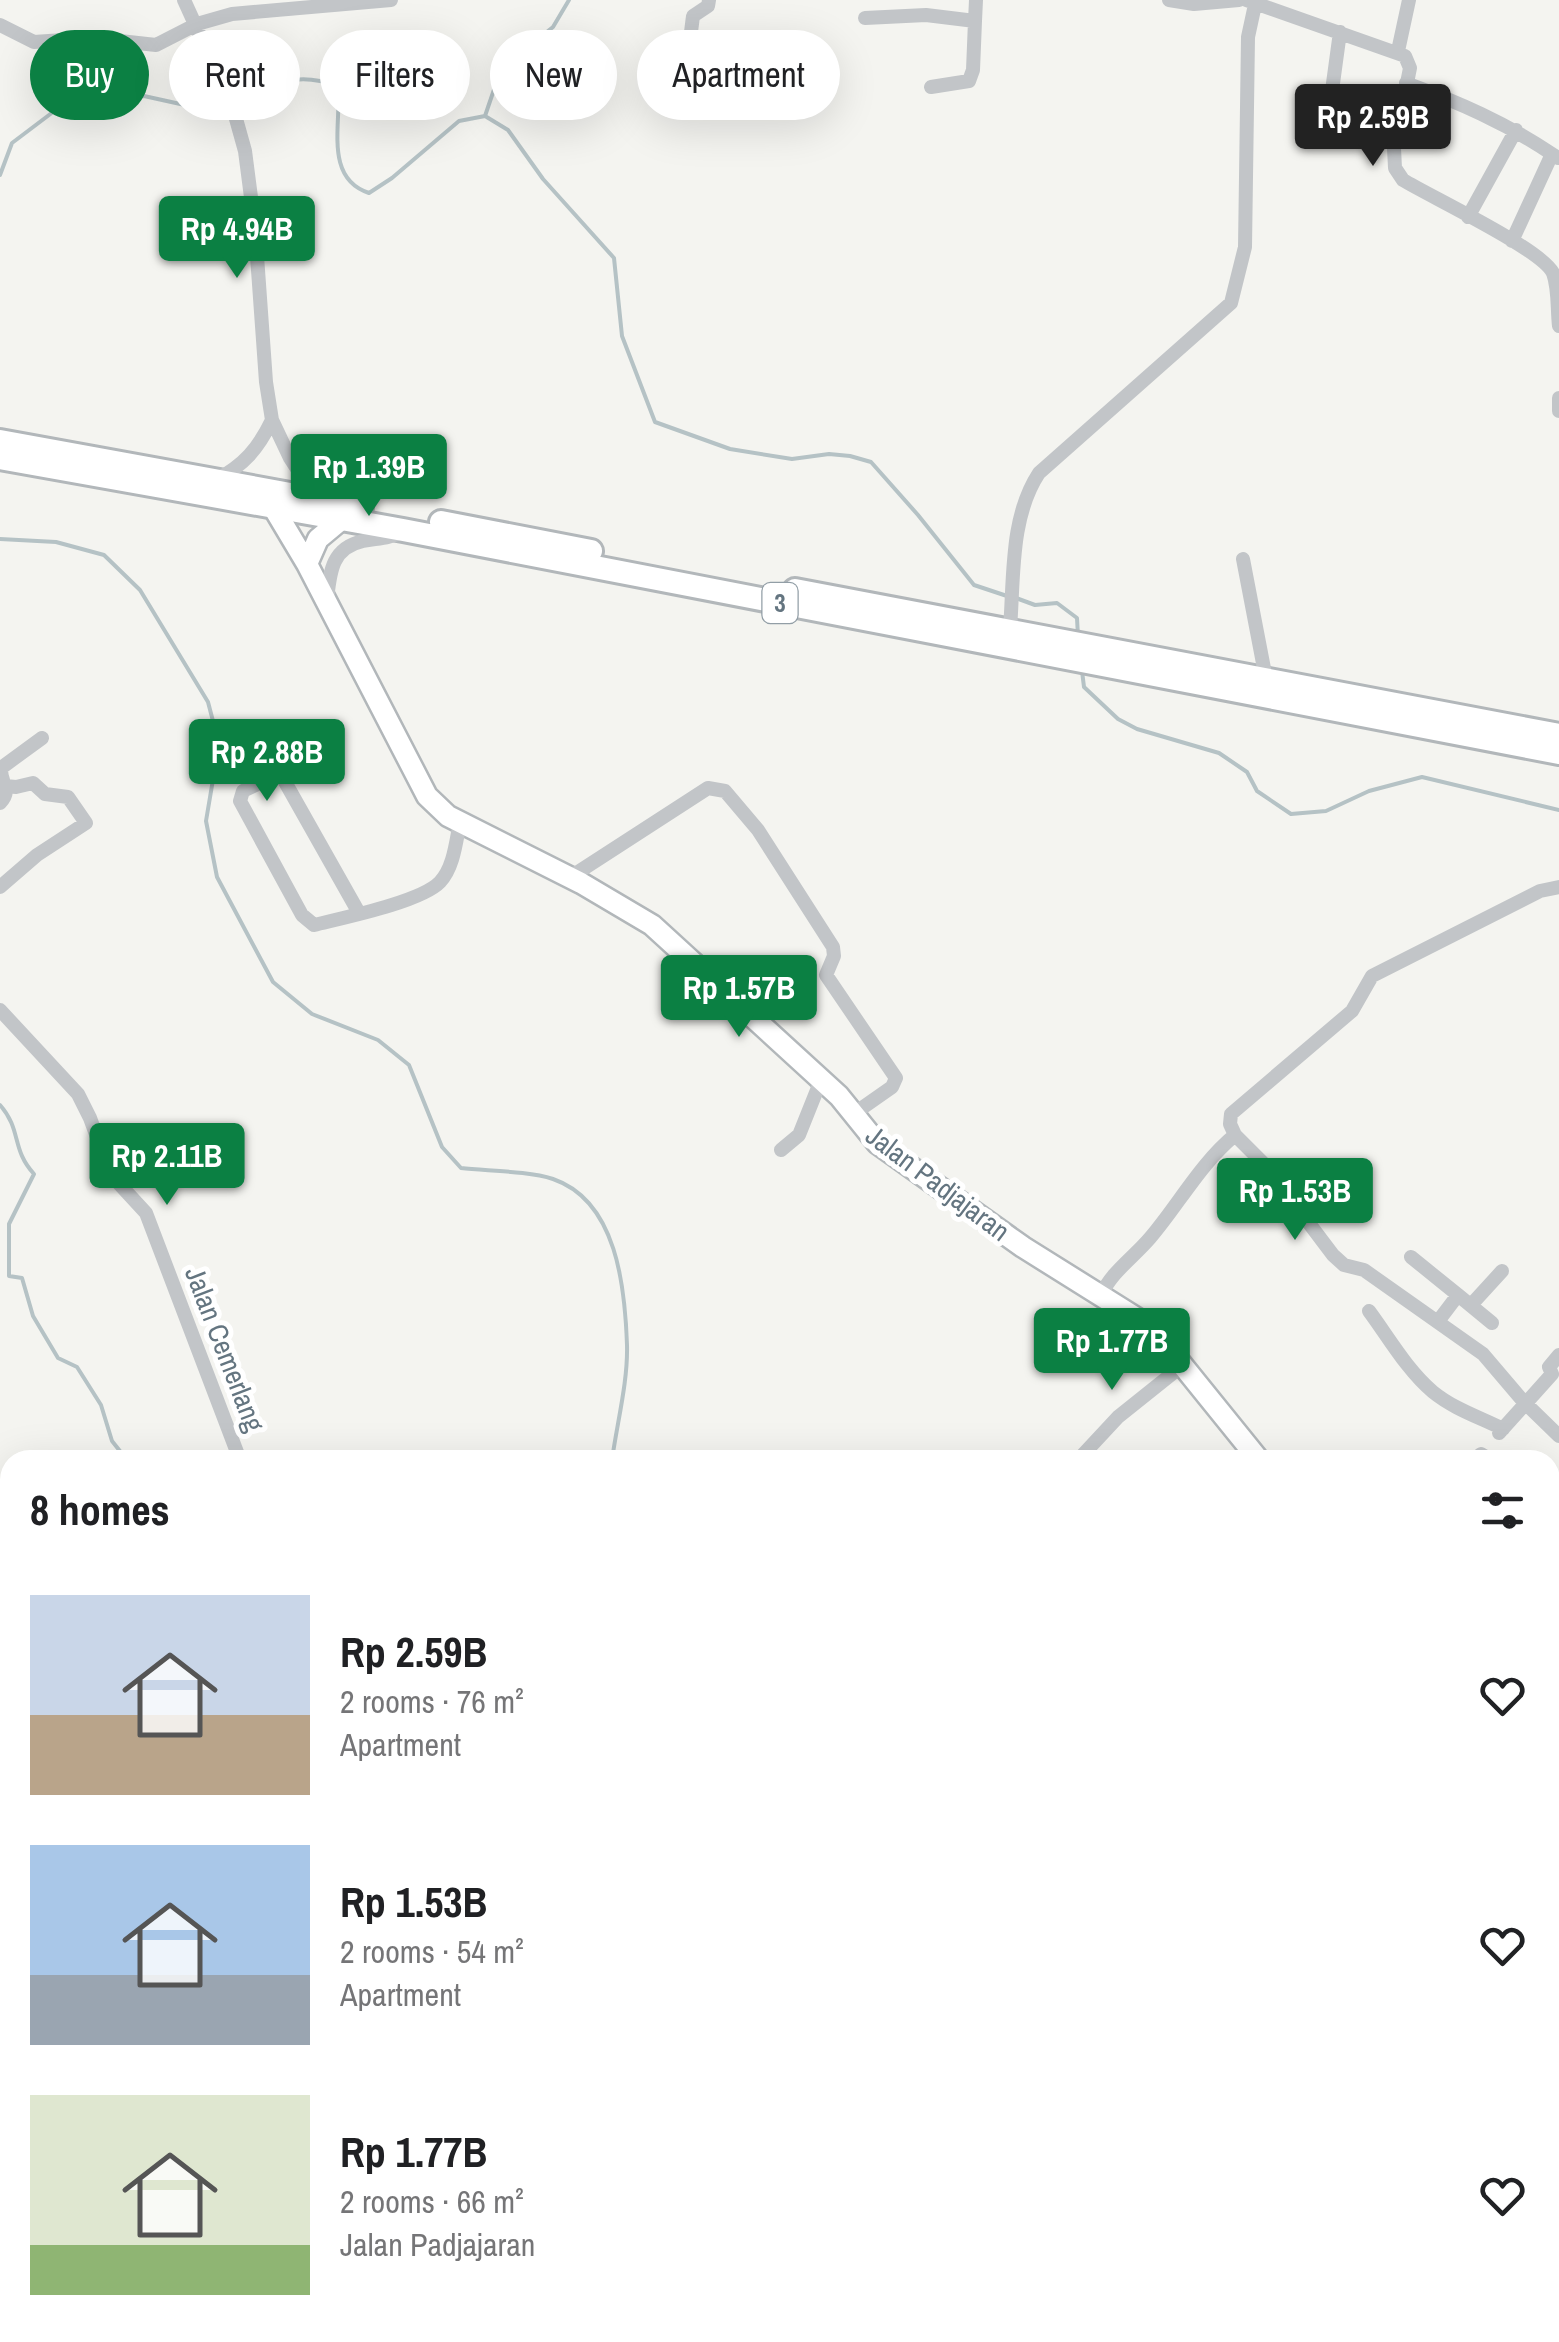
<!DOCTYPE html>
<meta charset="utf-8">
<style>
:root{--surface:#fff;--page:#f6f6f6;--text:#202124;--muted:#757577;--accent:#0b8043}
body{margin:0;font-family:"Archivo Narrow",sans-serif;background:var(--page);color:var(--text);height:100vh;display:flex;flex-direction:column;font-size:38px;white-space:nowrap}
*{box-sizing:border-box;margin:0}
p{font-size:32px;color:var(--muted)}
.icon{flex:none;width:55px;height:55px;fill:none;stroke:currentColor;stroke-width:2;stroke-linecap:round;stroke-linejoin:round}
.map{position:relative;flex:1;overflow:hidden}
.sheet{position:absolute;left:0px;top:1450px;width:1560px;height:892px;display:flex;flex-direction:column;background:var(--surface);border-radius:30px 30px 0 0;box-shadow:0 10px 40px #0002}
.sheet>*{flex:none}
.guide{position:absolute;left:30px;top:30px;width:1000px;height:90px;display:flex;gap:20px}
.price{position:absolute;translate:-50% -85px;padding:0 22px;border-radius:10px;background:var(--accent);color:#fff;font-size:32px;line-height:65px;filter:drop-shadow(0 2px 5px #0008)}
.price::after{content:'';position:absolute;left:50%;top:60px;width:30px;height:22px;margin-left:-15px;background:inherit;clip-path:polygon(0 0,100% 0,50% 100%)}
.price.active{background:#222;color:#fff}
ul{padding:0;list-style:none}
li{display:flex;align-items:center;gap:30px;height:250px;padding:0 30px}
li span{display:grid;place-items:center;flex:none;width:280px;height:200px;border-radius:0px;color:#555}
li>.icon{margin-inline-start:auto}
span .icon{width:120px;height:120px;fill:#fffc;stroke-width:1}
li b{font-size:42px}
h2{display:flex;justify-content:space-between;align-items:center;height:120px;padding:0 30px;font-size:42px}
.chip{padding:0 35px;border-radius:45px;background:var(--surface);box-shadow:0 10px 40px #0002;font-size:35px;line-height:90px}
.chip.active{background:var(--accent);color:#fff}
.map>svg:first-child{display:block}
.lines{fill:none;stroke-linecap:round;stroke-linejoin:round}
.stream{stroke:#b5c2c5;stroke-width:4}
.secondary-casing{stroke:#b2b7ba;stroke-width:25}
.primary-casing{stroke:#b2b7ba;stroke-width:28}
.street{stroke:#c2c5c8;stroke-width:14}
.secondary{stroke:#fff;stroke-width:20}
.primary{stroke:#fff;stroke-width:22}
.labels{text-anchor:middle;stroke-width:10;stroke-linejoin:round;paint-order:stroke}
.shield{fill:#fff;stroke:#929ea6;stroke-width:2.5}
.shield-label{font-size:25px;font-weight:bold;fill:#647580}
.street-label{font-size:28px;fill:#647580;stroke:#fff}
</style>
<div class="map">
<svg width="1559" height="2342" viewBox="0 0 1559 2342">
<rect width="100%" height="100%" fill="#f4f4f0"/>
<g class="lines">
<path class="stream" d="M234 99C276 86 293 70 338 86 342 122 323 178 369 193L392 178 459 121 485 116 508 130 543 179 614 258 622 336 655 422 730 449 792 459 829 454 850 456 871 462 918 515 974 585 1007 596
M485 116 501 69 553 27 569 0
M0 175 12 143 53 112 95 99 144 96 203 109 225 102
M0 539 56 542 104 555 140 590 208 702 219 744 206 821 217 877 273 982 312 1014 378 1040 409 1065 442 1147 461 1168C488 1171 528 1171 553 1179 617 1201 625 1287 627 1345 628 1382 617 1423 612 1460
M1016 598 1035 605 1057 603 1077 618 1078 637
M1082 671 1084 687 1118 719 1137 729 1219 753 1247 772 1257 791 1291 814 1326 811 1369 791 1422 777 1559 810
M0 1105C22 1130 11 1149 34 1174L9 1224V1276L22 1278 33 1316 58 1358 77 1367 101 1405 112 1441 127 1460
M578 2332 580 2342
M1064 2332 1067 2342"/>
<defs>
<path id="secondary" d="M273 507 307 564 427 796 448 816 581 883 652 925 839 1096 877 1143 1023 1247 1138 1319 1158 1335 1259 1460
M307 564 318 539 342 519
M1550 1899 1559 1910"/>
<path id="primary" d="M0 441 361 507
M0 458 403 530 1559 753
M441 522 591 551
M795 590 1559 735"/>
</defs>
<use href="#secondary" class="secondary-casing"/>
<use href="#primary" class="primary-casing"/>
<path class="street" d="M184 0 233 108 245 151 255 228 266 382 272 420 290 458 316 498
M1169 0 1194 4 1239 0
M1246 0 1405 56 1410 68 1394 148 1395 168 1403 180C1433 198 1541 249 1553 273 1559 290 1557 309 1559 326
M865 18 926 15 975 21 976 0
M0 25 34 42 93 38 156 45 197 24 232 14 391 0
M689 48 693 16 708 6 709 0
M1398 51 1409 0
M1406 83C1458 102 1506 123 1552 154
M931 87 969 81 973 70 975 21
M1328 120 1340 32
M1468 217 1516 130
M1512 241 1552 154 1558 158
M1559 398V411
M216 480C244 465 258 449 272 420
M1243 559 1266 679
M327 600C330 573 331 548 363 541 378 538 389 539 403 531
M1010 629C1014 577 1010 517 1039 473L1231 303 1245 247 1248 37 1256 0
M0 803C13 790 0 783 1 768L42 738
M569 878 708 788 725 791 758 830 833 947 834 956 826 975 896 1078 892 1087 852 1115
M0 887 37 855 86 823 68 797 45 794 33 783 16 787 5 786
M359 913 280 773 243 791 240 801 302 915 314 925C342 918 421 902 440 882 454 867 456 841 460 822
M0 1010 78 1094 90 1118 111 1175 146 1213 240 1460
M1235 1135 1265 1165 1333 1255 1344 1265 1364 1270 1483 1354 1523 1401 1559 1436
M781 1150 799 1135 821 1080
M1411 1257 1458 1295
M1100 1297C1112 1271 1132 1259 1150 1238 1179 1204 1200 1164 1235 1135L1230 1124 1231 1114 1352 1011 1372 976 1540 891 1559 887
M1471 1305 1502 1271
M1369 1311C1389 1338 1407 1370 1433 1392 1454 1409 1479 1417 1503 1429
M1439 1320 1458 1295 1492 1323
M1499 1433 1552 1374 1549 1367 1559 1355
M1078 1460 1118 1417 1183 1365
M1473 1460 1481 1454 1491 1460
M1550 1506 1559 1513
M1550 1582 1559 1577
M1550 1646 1559 1640
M1550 1706 1559 1700
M0 1755 10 1748
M0 2065 10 2083
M1550 2136 1559 2132
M255 2332 260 2342
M503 2332 508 2342
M833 2332 835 2342
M1390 2332 1395 2342
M40 2342 48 2332
M442 2342 449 2332
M657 2342 665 2335 679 2332"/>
<use href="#secondary" class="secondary"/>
<use href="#primary" class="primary"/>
</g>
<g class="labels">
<rect class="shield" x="762.5" y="583" width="35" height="40" rx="8"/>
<g class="shield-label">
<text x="780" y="612">3</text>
</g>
<g class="street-label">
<text transform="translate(938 1183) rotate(37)" y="10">Jalan Padjajaran</text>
<text transform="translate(225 1349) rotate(69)" y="10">Jalan Cemerlang</text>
</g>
</g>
</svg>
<b class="price active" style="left:1373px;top:169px">Rp 2.59B</b>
<b class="price" style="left:237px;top:281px">Rp 4.94B</b>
<b class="price" style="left:369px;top:519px">Rp 1.39B</b>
<b class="price" style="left:267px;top:804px">Rp 2.88B</b>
<b class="price" style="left:739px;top:1040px">Rp 1.57B</b>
<b class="price" style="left:167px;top:1208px">Rp 2.11B</b>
<b class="price" style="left:1295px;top:1243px">Rp 1.53B</b>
<b class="price" style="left:1112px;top:1393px">Rp 1.77B</b>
<div class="guide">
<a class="chip active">Buy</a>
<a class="chip">Rent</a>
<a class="chip">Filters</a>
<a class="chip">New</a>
<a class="chip">Apartment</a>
</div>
<section class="sheet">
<h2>8 homes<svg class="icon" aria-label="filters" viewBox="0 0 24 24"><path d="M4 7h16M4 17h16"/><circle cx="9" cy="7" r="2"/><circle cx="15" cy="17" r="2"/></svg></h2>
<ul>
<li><span style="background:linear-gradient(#c9d6e8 60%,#b9a48a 0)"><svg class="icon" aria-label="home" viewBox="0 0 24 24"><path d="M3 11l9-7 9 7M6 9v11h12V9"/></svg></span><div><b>Rp 2.59B</b><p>2 rooms · 76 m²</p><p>Apartment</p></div><svg class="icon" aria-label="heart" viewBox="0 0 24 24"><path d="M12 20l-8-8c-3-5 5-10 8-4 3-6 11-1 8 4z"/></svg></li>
<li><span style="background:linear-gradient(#a9c7e8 65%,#9aa5b1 0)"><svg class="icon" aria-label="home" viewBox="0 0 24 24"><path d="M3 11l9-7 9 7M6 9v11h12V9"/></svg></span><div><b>Rp 1.53B</b><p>2 rooms · 54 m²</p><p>Apartment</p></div><svg class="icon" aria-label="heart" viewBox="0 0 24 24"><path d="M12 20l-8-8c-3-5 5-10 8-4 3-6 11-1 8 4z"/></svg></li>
<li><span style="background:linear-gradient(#dfe7d0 75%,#8fb573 0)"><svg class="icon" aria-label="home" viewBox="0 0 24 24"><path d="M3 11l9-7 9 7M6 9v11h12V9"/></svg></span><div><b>Rp 1.77B</b><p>2 rooms · 66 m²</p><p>Jalan Padjajaran</p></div><svg class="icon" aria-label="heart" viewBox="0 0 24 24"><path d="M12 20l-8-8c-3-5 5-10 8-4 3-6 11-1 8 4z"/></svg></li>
</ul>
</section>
</div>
